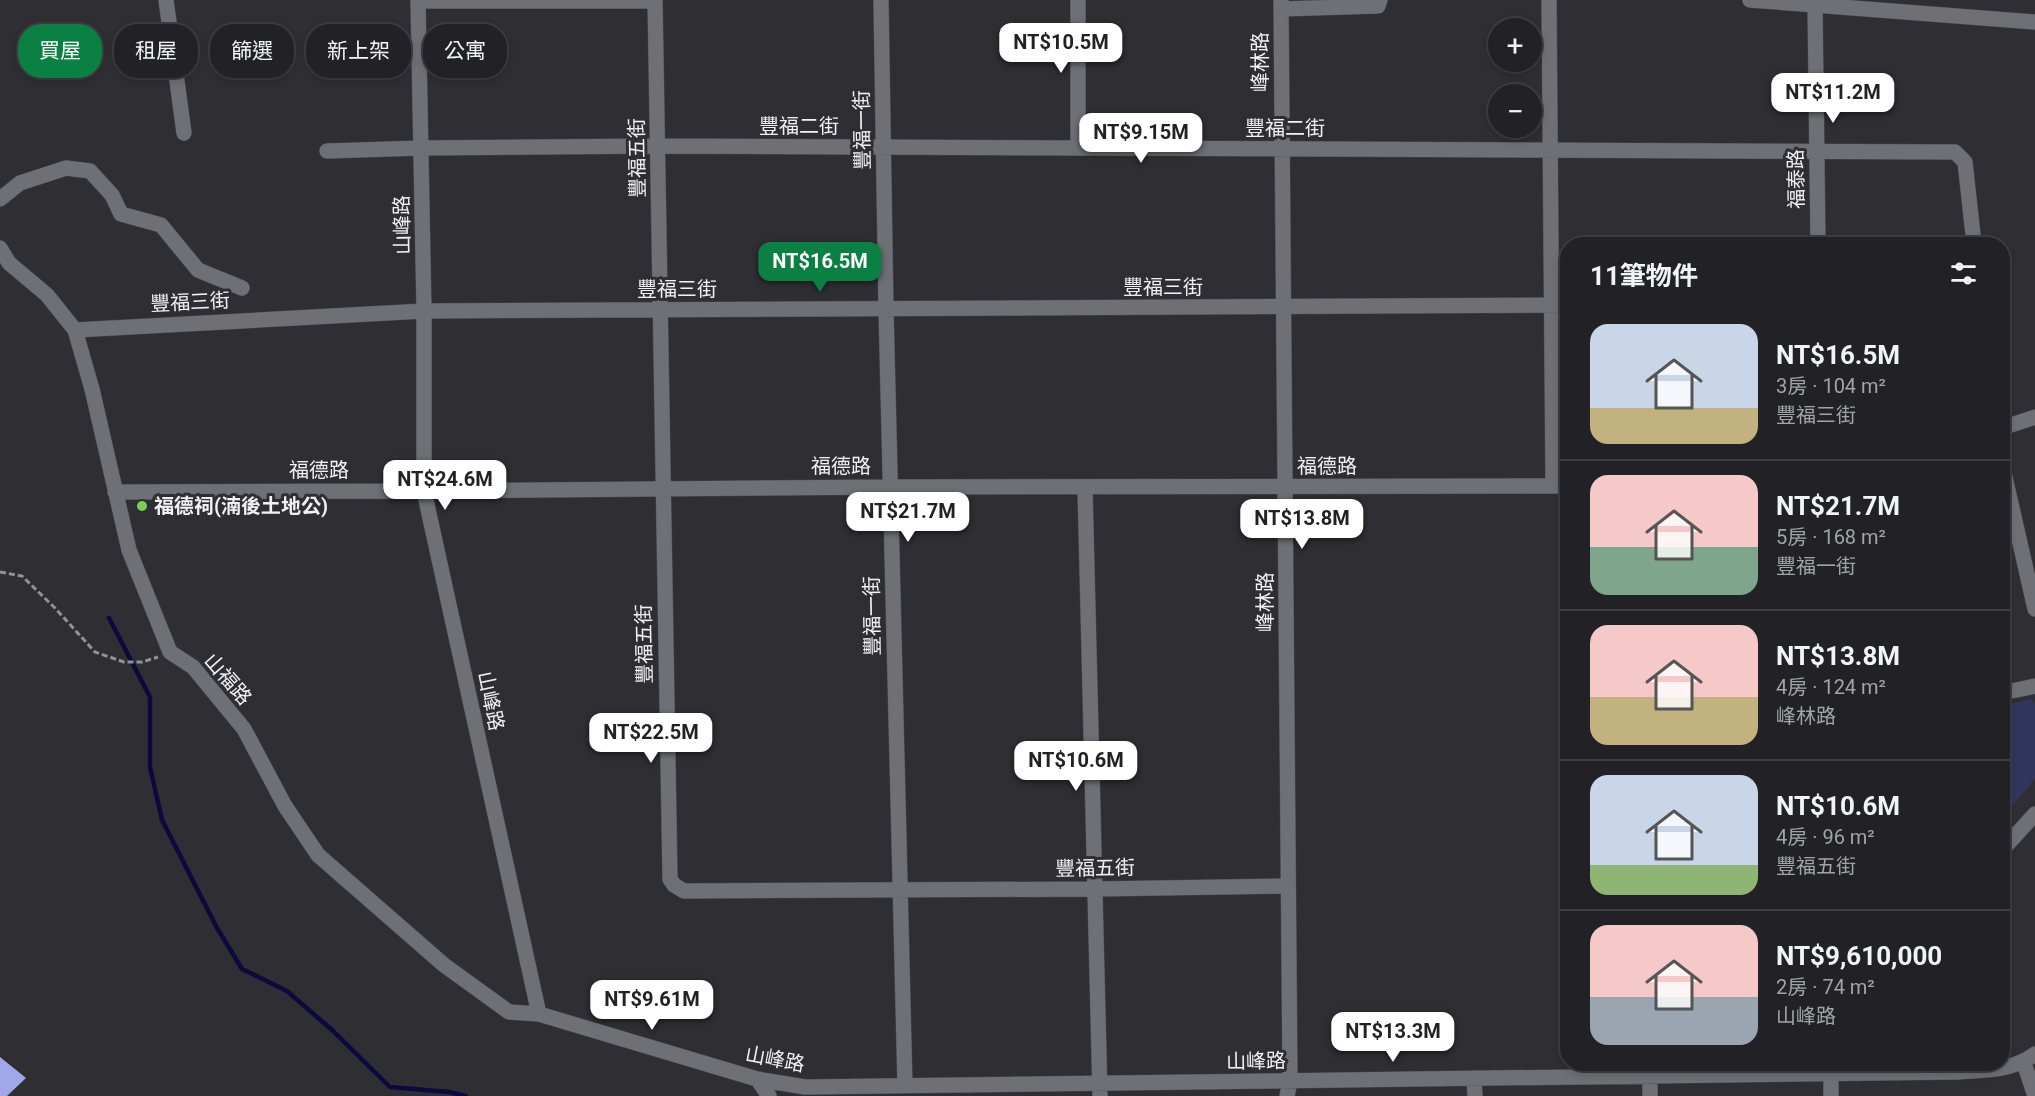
<!DOCTYPE html>
<html lang="zh-TW">
<meta charset="utf-8">
<style>
:root{--surface:#222226;--page:#2e2f32;--text:#f1f3f6;--muted:#a2a4a7;--line:#3f3f43;--accent:#0b8043}
body{margin:0;font-family:Roboto,"Noto Sans TC",sans-serif;background:var(--page);color:var(--text);height:100vh;display:flex;flex-direction:column;font-size:22px;white-space:nowrap}
*{box-sizing:border-box;margin:0}
p{font-size:20px;color:var(--muted)}
.icon{flex:none;width:33px;height:33px;fill:none;stroke:currentColor;stroke-width:2;stroke-linecap:round;stroke-linejoin:round}
.map{position:relative;flex:1;overflow:hidden}
.panel{position:absolute;left:1560px;top:237px;width:450px;height:834px;display:flex;flex-direction:column;background:var(--surface);border-radius:24px;box-shadow:0 3px 9px #0003,0 0 0 2px var(--line)}
.panel>*{flex:none}
.banner{position:absolute;left:18px;top:24px;width:570px;height:54px;display:flex;gap:12px}
.tools{position:absolute;left:1488px;top:18px;display:grid;gap:12px}
.tools a{display:grid;place-items:center;width:54px;height:54px;border-radius:50%;background:var(--surface);box-shadow:0 3px 9px #0003,0 0 0 2px var(--line);font-size:30px}
.price{position:absolute;translate:-50% -51px;padding:0 14px;border-radius:12px;background:#fff;color:#222;font-size:20px;line-height:39px;filter:drop-shadow(0 2px 3px #0008)}
.price::after{content:'';position:absolute;left:50%;top:36px;width:18px;height:14px;margin-left:-9px;background:inherit;clip-path:polygon(0 0,100% 0,50% 100%)}
.price.active{background:var(--accent);color:#fff}
ul{padding:0;list-style:none}
li{display:flex;align-items:center;gap:18px;height:150px;padding:0 30px}
li+li{border-top:2px solid var(--line)}
li span{display:grid;place-items:center;flex:none;width:168px;height:120px;border-radius:18px;color:#555}
li>.icon{margin-inline-start:auto}
span .icon{width:72px;height:72px;fill:#fffc;stroke-width:1}
li b{font-size:26px}
h2{display:flex;justify-content:space-between;align-items:center;height:72px;padding:0 30px;font-size:26px}
.pill{padding:0 21px;border-radius:24px;background:var(--surface);box-shadow:0 3px 9px #0003,0 0 0 2px var(--line);font-size:21px;line-height:54px}
.pill.active{background:var(--accent);color:#fff}
.map>svg:first-child{display:block}
.green{fill:#32355d}
.lines{fill:none;stroke-linecap:round;stroke-linejoin:round}
.stream{stroke:#0e093c;stroke-width:4.5}
.building{fill:#a0a8e8}
.minor-casing{stroke:#4b4b4e;stroke-width:16}
.path{stroke:#929296;stroke-width:3;stroke-dasharray:6 3;stroke-linecap:butt}
.minor{stroke:#6f7075;stroke-width:15}
.poi-dot{fill:#74d25c;stroke:#2e2e33;stroke-width:2}
.labels{text-anchor:middle;stroke-width:6;stroke-linejoin:round;paint-order:stroke}
.street-label{font-size:20px;fill:#f1f1f4;stroke:#2e2e33}
.poi-label{font-size:20px;font-weight:bold;fill:#f1f1f4;stroke:#2e2e33;text-anchor:start}
</style>
<div class="map">
<svg width="2035" height="1096" viewBox="0 0 2035 1096">
<rect width="100%" height="100%" fill="#2e2e33"/>
<path class="green" d="M2030 699 2034 702 2035 705V779L2003 817V706Z"/>
<g class="lines">
<path class="stream" d="M109 618 150 697V767L162 820 217 928 242 969 287 991 332 1030 390 1087 449 1092 466 1096"/>
</g>
<path class="building" d="M0 1057 26 1078 7 1096H0Z"/>
<g class="lines">
<defs>
<path id="minor" d="M166 0 184 133
M418 0 424 311V491L539 1014
M655 0 670 879 674 885 684 891 1095 889 1288 886
M881 0 886 309 905 1086
M1078 0V147
M1281 0 1290 1082 1287 1096
M1549 0 1553 486
M1750 0 2035 22
M418 1H655
M1815 4 1818 244
M1281 9 1378 6 1380 0
M327 151 421 148 658 146 1955 152 1965 162 1974 244
M0 199 20 183 66 168 90 171 112 195 121 214 161 225 198 270 242 288
M0 248 9 263 47 295 75 330 92 389 129 550 170 652 193 667 244 729 285 806 318 855 444 965 509 1012 539 1014 757 1079 805 1087 1956 1072C1983 1070 2013 1071 2035 1054
M75 330 424 311 1568 305
M2002 428 2035 417
M2002 464 2035 609
M1085 488 1100 1096
M115 492 424 491 890 487 1568 486
M2002 693 2035 686
M2002 850 2035 814
M2024 1063 2035 1096
M1831 1064V1096
M1650 1076V1096
M1474 1078 1475 1096
M757 1079 769 1096"/>
</defs>
<use href="#minor" class="minor-casing"/>
<path class="path" d="M0 572 22 576 55 608 95 652 124 662H142L158 657"/>
<use href="#minor" class="minor"/>
</g>
<circle class="poi-dot" cx="142" cy="506" r="6"/>
<g class="labels">
<g class="street-label">
<text transform="translate(1260 62) rotate(-90)" y="7">峰林路</text>
<text x="799" y="133">豐福二街</text>
<text x="1285" y="135">豐福二街</text>
<text transform="translate(862 130) rotate(-91)" y="7">豐福一街</text>
<text transform="translate(637 158) rotate(-91)" y="7">豐福五街</text>
<text transform="translate(1796 179) rotate(-91)" y="7">福泰路</text>
<text transform="translate(402 225) rotate(-91)" y="7">山峰路</text>
<text x="1163" y="294">豐福三街</text>
<text x="677" y="296">豐福三街</text>
<text transform="translate(190 302) rotate(-3)" y="7">豐福三街</text>
<text x="841" y="473">福德路</text>
<text x="1327" y="473">福德路</text>
<text x="319" y="477">福德路</text>
<text transform="translate(1265 602) rotate(-90)" y="7">峰林路</text>
<text transform="translate(872 616) rotate(-91)" y="7">豐福一街</text>
<text transform="translate(644 644) rotate(-91)" y="7">豐福五街</text>
<text transform="translate(228 679) rotate(49)" y="7">山福路</text>
<text transform="translate(491 701) rotate(78)" y="7">山峰路</text>
<text transform="translate(1095 868) rotate(-1)" y="7">豐福五街</text>
<text transform="translate(775 1059) rotate(11)" y="7">山峰路</text>
<text transform="translate(1256 1061) rotate(-1)" y="7">山峰路</text>
</g>
<g class="poi-label">
<text x="154" y="513">福德祠(湳後土地公)</text>
</g>
</g>
</svg>
<div class="tools">
<a>+</a>
<a>−</a>
</div>
<b class="price" style="left:1061px;top:74px">NT$10.5M</b>
<b class="price" style="left:1833px;top:124px">NT$11.2M</b>
<b class="price" style="left:1141px;top:164px">NT$9.15M</b>
<b class="price active" style="left:820px;top:293px">NT$16.5M</b>
<b class="price" style="left:445px;top:511px">NT$24.6M</b>
<b class="price" style="left:908px;top:543px">NT$21.7M</b>
<b class="price" style="left:1302px;top:550px">NT$13.8M</b>
<b class="price" style="left:651px;top:764px">NT$22.5M</b>
<b class="price" style="left:1076px;top:792px">NT$10.6M</b>
<b class="price" style="left:652px;top:1031px">NT$9.61M</b>
<b class="price" style="left:1393px;top:1063px">NT$13.3M</b>
<div class="banner">
<a class="pill active">買屋</a>
<a class="pill">租屋</a>
<a class="pill">篩選</a>
<a class="pill">新上架</a>
<a class="pill">公寓</a>
</div>
<section class="panel">
<h2>11筆物件<svg class="icon" aria-label="filters" viewBox="0 0 24 24"><path d="M4 7h16M4 17h16"/><circle cx="9" cy="7" r="2"/><circle cx="15" cy="17" r="2"/></svg></h2>
<ul>
<li><span style="background:linear-gradient(#c9d6e8 70%,#c2b280 0)"><svg class="icon" aria-label="home" viewBox="0 0 24 24"><path d="M3 11l9-7 9 7M6 9v11h12V9"/></svg></span><div><b>NT$16.5M</b><p>3房 · 104 m²</p><p>豐福三街</p></div></li>
<li><span style="background:linear-gradient(#f6c9c9 60%,#7fa58c 0)"><svg class="icon" aria-label="home" viewBox="0 0 24 24"><path d="M3 11l9-7 9 7M6 9v11h12V9"/></svg></span><div><b>NT$21.7M</b><p>5房 · 168 m²</p><p>豐福一街</p></div></li>
<li><span style="background:linear-gradient(#f6c9c9 60%,#c2b280 0)"><svg class="icon" aria-label="home" viewBox="0 0 24 24"><path d="M3 11l9-7 9 7M6 9v11h12V9"/></svg></span><div><b>NT$13.8M</b><p>4房 · 124 m²</p><p>峰林路</p></div></li>
<li><span style="background:linear-gradient(#c9d6e8 75%,#8fb573 0)"><svg class="icon" aria-label="home" viewBox="0 0 24 24"><path d="M3 11l9-7 9 7M6 9v11h12V9"/></svg></span><div><b>NT$10.6M</b><p>4房 · 96 m²</p><p>豐福五街</p></div></li>
<li><span style="background:linear-gradient(#f6c9c9 60%,#9aa5b1 0)"><svg class="icon" aria-label="home" viewBox="0 0 24 24"><path d="M3 11l9-7 9 7M6 9v11h12V9"/></svg></span><div><b>NT$9,610,000</b><p>2房 · 74 m²</p><p>山峰路</p></div></li>
</ul>
</section>
</div>
